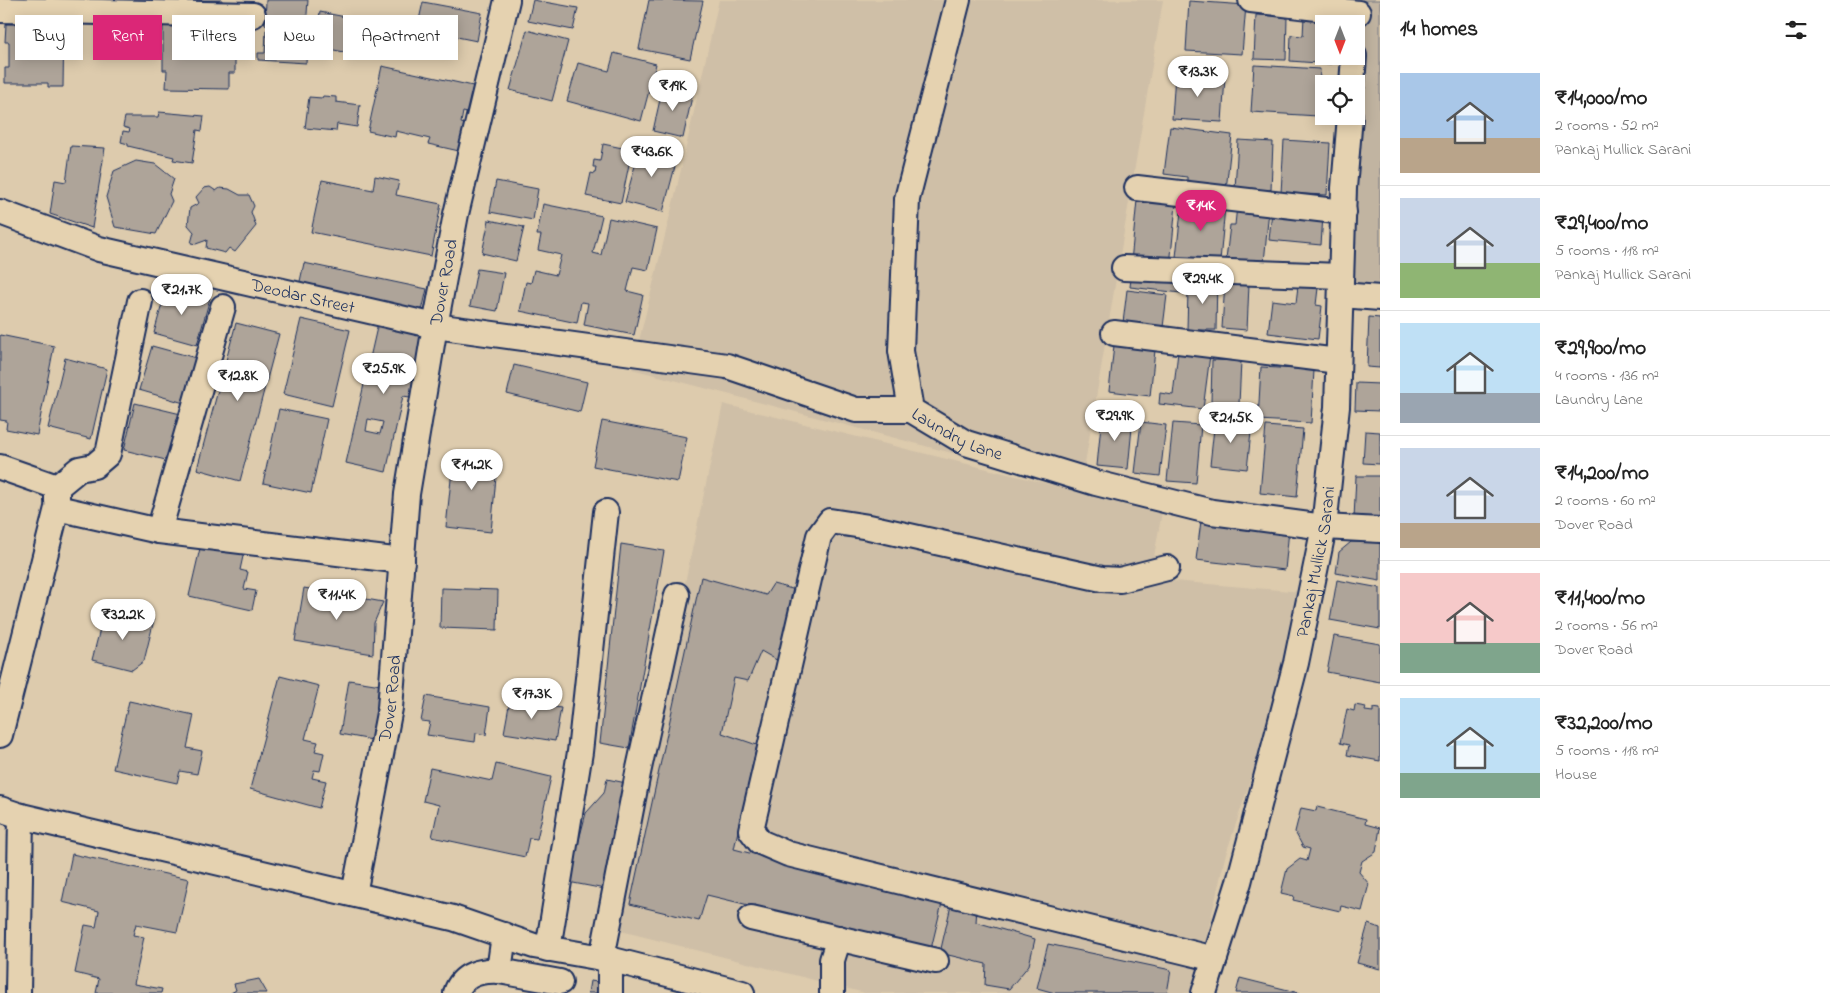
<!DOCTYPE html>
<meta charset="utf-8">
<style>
:root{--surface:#fff;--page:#f2f2f2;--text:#222;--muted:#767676;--line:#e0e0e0;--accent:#db2777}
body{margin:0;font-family:"Indie Flower",sans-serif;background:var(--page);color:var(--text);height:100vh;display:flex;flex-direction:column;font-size:19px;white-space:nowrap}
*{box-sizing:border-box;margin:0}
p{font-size:16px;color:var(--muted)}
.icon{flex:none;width:28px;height:28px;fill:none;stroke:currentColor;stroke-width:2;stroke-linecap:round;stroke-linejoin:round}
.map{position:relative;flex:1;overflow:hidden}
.side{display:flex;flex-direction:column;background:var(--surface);width:450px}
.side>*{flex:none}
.banner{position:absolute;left:15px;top:15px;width:475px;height:45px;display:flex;gap:10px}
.needle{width:32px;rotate:180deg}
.tools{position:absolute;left:1315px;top:15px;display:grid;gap:10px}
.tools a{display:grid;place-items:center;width:50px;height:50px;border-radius:0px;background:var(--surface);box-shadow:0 2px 12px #0003;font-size:25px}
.price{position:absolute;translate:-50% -42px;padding:0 11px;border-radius:18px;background:#fff;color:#222;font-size:16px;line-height:32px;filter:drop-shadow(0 1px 2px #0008)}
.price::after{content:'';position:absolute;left:50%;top:30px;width:15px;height:11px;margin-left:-8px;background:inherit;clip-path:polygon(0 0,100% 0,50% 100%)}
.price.current{background:var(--accent);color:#fff}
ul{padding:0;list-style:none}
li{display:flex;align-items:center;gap:15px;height:125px;padding:0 20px}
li+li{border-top:1px solid var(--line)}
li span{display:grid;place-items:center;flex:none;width:140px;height:100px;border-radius:0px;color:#555}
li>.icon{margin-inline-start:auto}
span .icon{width:60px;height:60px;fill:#fffc;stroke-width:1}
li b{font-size:21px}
h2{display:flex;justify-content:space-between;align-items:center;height:60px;padding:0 20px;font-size:21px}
.pill{padding:0 18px;border-radius:0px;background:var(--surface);box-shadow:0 2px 12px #0003;font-size:18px;line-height:45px}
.pill.current{background:var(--accent);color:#fff}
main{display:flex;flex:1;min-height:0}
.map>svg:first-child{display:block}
.built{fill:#cfbfa7}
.green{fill:#c1b4a1;stroke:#6e7280}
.building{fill:#aea499;stroke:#1b2f5e;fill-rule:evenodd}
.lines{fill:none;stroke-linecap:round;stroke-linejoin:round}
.minor-casing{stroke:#1b2f5e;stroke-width:28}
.minor{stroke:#e5d2b0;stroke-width:24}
.labels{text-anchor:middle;stroke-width:4.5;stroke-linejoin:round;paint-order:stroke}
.street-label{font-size:18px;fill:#1b2f5e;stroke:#e5d2b0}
</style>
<main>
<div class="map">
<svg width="1380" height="993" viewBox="0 0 1380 993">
<rect width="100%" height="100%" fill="#ddcbad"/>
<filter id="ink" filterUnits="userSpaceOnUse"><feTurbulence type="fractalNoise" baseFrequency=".02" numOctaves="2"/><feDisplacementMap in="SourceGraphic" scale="10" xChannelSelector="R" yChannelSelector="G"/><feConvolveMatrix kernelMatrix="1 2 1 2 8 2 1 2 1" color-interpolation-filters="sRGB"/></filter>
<g filter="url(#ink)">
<path class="built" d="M719 0H1163L1081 487 632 369 677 187Z
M723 404 1162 512 1150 579 1302 592 1290 660 1225 857 1194 993H865L617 930 634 823Z"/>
<path class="green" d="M1362 0H1380V293L1347 291Z"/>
<path class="building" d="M190 0H222V7L190 3Z
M266 0H308L306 27 265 25Z
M533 0 578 8 573 30 528 21Z
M649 0 703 1 690 59 639 49Z
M1189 1 1246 5 1242 54 1186 51Z
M423 2 482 13 477 41 417 29Z
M320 12 366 21 359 55 314 46Z
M1256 15 1287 16 1286 60 1254 59Z
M1304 16 1334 18 1333 24H1324V56H1332L1331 64 1290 61 1291 35 1303 36Z
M6 24H64L63 87H48V83H5V68H9V42H5Z
M163 25 182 26V29H195V35H199V29L216 30 217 26H235V73H229V89L166 88 167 70H163Z
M266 30 308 33 306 63 258 60V53H265Z
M527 30 568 41 552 101 510 90Z
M614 53 656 64 641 121 567 101 578 63 609 71Z
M1254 65 1320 69 1318 116 1251 112Z
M382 66 473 86 467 113 463 112 461 123 465 124 459 151 428 144 430 139 396 131 395 137 368 131Z
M1175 74 1225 77 1222 122 1172 119Z
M663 86 693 92 683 138 653 131Z
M323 96 336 97V102L360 105 357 127 337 124 336 131 305 128 309 97 322 98Z
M159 112 204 116 202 131 197 130 192 163 173 160 174 157 128 146V144L121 142 123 131 129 132 130 129 123 127 125 117H158Z
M1170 127 1232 135 1226 190 1187 185V177L1164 174Z
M1238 140 1273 142 1271 190 1235 189Z
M1284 140 1330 143 1327 195 1281 193Z
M603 144 632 150 621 203 586 196 591 173 595 174 596 167H593L594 160 600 161Z
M641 144 678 155 663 212 625 202Z
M71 146 105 148 92 228 50 214 55 180 66 182Z
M136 161 155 164 174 179 169 194 172 201 156 234 115 227 106 197 114 171Z
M375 176 399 181 396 195 441 204 431 256 311 232 322 180 373 190Z
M496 181 538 189 533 220 490 212Z
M210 187 216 191 220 188 229 189 240 195H249L254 206 251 212 256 226 235 252 229 248 225 253 206 248 207 240 196 244 191 243 194 232 188 225 190 208 199 203 196 197 204 188Z
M1137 200 1176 204 1170 266 1131 262Z
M1182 202 1225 207 1220 261 1176 257Z
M543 204 602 216 593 253 601 255 609 218 657 229 648 270 633 267 627 291 643 295 634 335 584 325 588 303 581 302 577 323 520 311 526 282 531 283 534 270 556 275 561 255 538 250 541 235H537Z
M1237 206 1269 209 1264 263 1226 260 1230 225H1235Z
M1272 211 1323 216 1321 245 1269 240Z
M489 220 524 227 516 261 482 253Z
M304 263 427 289 422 311 299 286Z
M477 269 504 273 497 311 470 306Z
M1132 271 1183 278 1181 293 1130 287Z
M1198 275H1217L1216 330H1187L1188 290H1198Z
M1225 283 1249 284 1247 330 1222 328Z
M167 286 210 298 197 345 154 333Z
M1298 286 1318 288 1316 305 1322 306 1318 339 1268 333 1272 300 1296 303Z
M1127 290 1167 295 1162 335 1122 331Z
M1369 317 1380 318V368L1367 367Z
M301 319 350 330 332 406 283 394Z
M236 323 279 334 240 481 197 469Z
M378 323 424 333 410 397 403 396 386 472 346 463ZM368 419 383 422 380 434 366 431Z
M0 335 54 346 37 435 6 429 7 421 0 420Z
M1115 336 1156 341 1150 396 1109 391Z
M152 346 196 358 184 403 139 390Z
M1178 352 1210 355 1203 409 1159 404 1160 393 1173 395Z
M65 358 107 369 91 439 48 428Z
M1212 360 1241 361 1239 404 1211 403Z
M514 365 587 382 580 412 507 394Z
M1261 367 1314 370 1311 423 1258 420Z
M1356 383 1380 384V411L1355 410Z
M135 403 185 415 174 462 124 450Z
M279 409 327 419 311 493 263 483Z
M1102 414 1133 417 1128 469 1097 466Z
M1215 419 1252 423 1247 469 1210 465Z
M602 421 687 437 678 482 593 466Z
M1141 422 1166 425 1160 476 1135 473Z
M1173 423 1201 425 1196 483 1167 481Z
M1266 426 1303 429 1297 497 1260 493Z
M1365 431 1380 432V464L1363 463Z
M454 451 498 455 491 532 446 527Z
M1356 476H1380V520L1354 519Z
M1201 521 1289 530 1285 570 1196 560Z
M1351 542H1380V581L1336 573 1339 552Z
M201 544 245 547 240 570 248 572 244 589 256 591 252 610 189 596Z
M621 544 664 551 629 748 600 743Z
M701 577 766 595 773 584 796 590 780 662 761 651 748 681 734 678 722 733 757 745 734 849 942 903 931 949 707 895 699 921 630 904Z
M1337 580 1380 588V629L1330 620Z
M304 588 383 602 374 623 373 654 295 641Z
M441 588 498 590 497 630 440 628Z
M104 614 131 621 133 614 154 620 144 661 132 670 92 660Z
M1334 636 1380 644V682L1327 672Z
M280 676 319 686 305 739 318 742 315 751 324 753 320 771 314 770 312 778 326 781 319 808 250 789Z
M349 680 381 685 372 740 340 734Z
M426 696 490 707 486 735 476 733 475 742 427 735 430 722 421 721Z
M510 700 561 708 555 741 504 733Z
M129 701 194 715 187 748 202 751 197 774 180 771 177 783 113 769Z
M1355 705 1366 707 1365 711 1373 712V708L1380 709V761L1347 755 1349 745 1340 743 1347 709 1354 711Z
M496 764 551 777 537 839 529 838 525 857 432 837 439 805 423 801 430 768 492 781Z
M607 779 626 783 605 889 568 882 586 813 604 793Z
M1317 807 1366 819 1365 824 1380 828 1376 852 1362 861 1359 872 1369 884 1362 911 1341 906 1340 911 1293 900 1294 896 1281 893 1287 869 1300 859 1307 861 1310 849 1303 847 1295 832 1301 808 1316 811Z
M72 854 189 879 177 932 136 924 133 935 144 937 134 984 162 989 161 993H96L99 979 75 973 85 925 96 927 99 911 62 902Z
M952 901 977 908 976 922 1035 939 1029 965 1009 989 985 985 986 964 940 953Z
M1368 924 1380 928V969L1357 963Z
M1048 944 1171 970 1167 993H1055L1037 988Z
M1240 978 1300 993H1236Z
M259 979 267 993H231L236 990 234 984Z
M590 981 606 983 604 993H588Z"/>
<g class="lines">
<defs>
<g id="minor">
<path id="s1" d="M958 0 907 199 901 351 911 410 966 443 1096 483 1212 512 1324 527 1380 530"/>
<path d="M1251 0 1358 13"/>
<path d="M0 10 253 15"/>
<path d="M1352 84 1354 56"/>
<path d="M1137 188 1344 212"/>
<path id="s2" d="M0 212 99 249 435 326 727 366 856 410H911"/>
<path d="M1124 268 1341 276"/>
<path d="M1341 295 1380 298"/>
<path d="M1114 333 1338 361"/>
<path d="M0 467 57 487V501"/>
<path d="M57 487 79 469 94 466 108 454 140 301"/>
<path d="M159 531 223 307"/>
<path d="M1167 568 1120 580 1102 579 869 527 830 521 819 536 751 830 760 842 788 854 1215 959"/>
<path d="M0 735 57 508 159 531 402 561"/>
<path d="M0 809 21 816 453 918 534 946 613 960 742 993"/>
<path id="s3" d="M354 894 390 708 407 494 435 326 456 214 507 0"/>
<path d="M751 918 936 961"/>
<path d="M548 949 580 752 606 512"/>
<path d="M602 958 638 773 677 595"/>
<path d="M499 971 560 982"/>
<path d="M18 993 21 816"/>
<path d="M456 993C462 974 481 970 499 971L504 935"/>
<path d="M610 993V960"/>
<path d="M832 993V960L839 938"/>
<path id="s4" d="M1204 993 1239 882 1296 663 1324 527 1337 407 1344 188 1350 116"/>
</g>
</defs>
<use href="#minor" class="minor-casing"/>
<use href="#minor" class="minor"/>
</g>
</g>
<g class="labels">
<g class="street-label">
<text dy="6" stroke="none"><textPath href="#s3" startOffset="619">Dover Road</textPath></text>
<text dy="6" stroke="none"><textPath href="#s2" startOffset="315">Deodar Street</textPath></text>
<text dy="6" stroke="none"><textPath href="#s1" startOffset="470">Laundry Lane</textPath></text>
<text dy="6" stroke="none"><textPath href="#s4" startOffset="446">Pankaj Mullick Sarani</textPath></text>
<text dy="6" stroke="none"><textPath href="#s3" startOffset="199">Dover Road</textPath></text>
</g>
</g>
</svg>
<div class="tools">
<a><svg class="needle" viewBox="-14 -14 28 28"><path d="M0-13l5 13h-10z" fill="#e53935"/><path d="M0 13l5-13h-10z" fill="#767676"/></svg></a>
<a><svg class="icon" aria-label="locate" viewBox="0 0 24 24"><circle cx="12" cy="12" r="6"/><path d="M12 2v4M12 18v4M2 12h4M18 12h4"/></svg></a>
</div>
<b class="price" style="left:1198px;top:98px">₹13.3K</b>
<b class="price" style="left:673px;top:112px">₹19K</b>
<b class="price" style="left:652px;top:178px">₹43.6K</b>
<b class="price current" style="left:1201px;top:232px">₹14K</b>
<b class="price" style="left:1203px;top:305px">₹29.4K</b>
<b class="price" style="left:182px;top:316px">₹21.7K</b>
<b class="price" style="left:384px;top:395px">₹25.9K</b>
<b class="price" style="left:238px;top:402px">₹12.8K</b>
<b class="price" style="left:1115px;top:442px">₹29.9K</b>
<b class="price" style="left:1231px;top:444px">₹21.5K</b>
<b class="price" style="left:472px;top:491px">₹14.2K</b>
<b class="price" style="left:337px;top:621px">₹11.4K</b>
<b class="price" style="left:123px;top:641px">₹32.2K</b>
<b class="price" style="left:532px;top:720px">₹17.3K</b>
<div class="banner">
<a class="pill">Buy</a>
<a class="pill current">Rent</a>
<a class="pill">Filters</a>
<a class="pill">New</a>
<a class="pill">Apartment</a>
</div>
</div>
<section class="side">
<h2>14 homes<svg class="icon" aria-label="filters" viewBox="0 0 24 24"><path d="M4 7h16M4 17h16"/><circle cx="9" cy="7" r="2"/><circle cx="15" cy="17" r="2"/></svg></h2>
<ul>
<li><span style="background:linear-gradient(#a9c7e8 65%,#b9a48a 0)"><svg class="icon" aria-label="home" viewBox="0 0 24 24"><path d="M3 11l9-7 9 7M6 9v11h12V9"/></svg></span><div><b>₹14,000/mo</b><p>2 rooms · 52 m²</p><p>Pankaj Mullick Sarani</p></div></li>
<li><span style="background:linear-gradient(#c9d6e8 65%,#8fb573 0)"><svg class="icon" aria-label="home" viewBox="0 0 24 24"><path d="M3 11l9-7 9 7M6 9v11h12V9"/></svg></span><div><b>₹29,400/mo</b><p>5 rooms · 118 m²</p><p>Pankaj Mullick Sarani</p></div></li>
<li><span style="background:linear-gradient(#bfe0f5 70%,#9aa5b1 0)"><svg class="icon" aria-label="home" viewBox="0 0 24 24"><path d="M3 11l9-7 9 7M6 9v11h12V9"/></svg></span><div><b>₹29,900/mo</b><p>4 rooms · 136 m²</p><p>Laundry Lane</p></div></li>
<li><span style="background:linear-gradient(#c9d6e8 75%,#b9a48a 0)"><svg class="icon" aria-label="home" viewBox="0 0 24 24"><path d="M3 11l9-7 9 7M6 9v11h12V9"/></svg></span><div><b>₹14,200/mo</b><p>2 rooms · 60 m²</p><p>Dover Road</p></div></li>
<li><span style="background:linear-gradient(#f6c9c9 70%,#7fa58c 0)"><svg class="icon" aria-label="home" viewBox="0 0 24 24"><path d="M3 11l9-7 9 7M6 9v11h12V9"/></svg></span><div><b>₹11,400/mo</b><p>2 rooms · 56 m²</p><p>Dover Road</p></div></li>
<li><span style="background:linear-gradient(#bfe0f5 75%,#7fa58c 0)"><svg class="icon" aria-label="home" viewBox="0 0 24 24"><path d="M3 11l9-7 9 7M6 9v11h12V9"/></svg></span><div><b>₹32,200/mo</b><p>5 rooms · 118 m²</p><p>House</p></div></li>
</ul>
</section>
</main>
